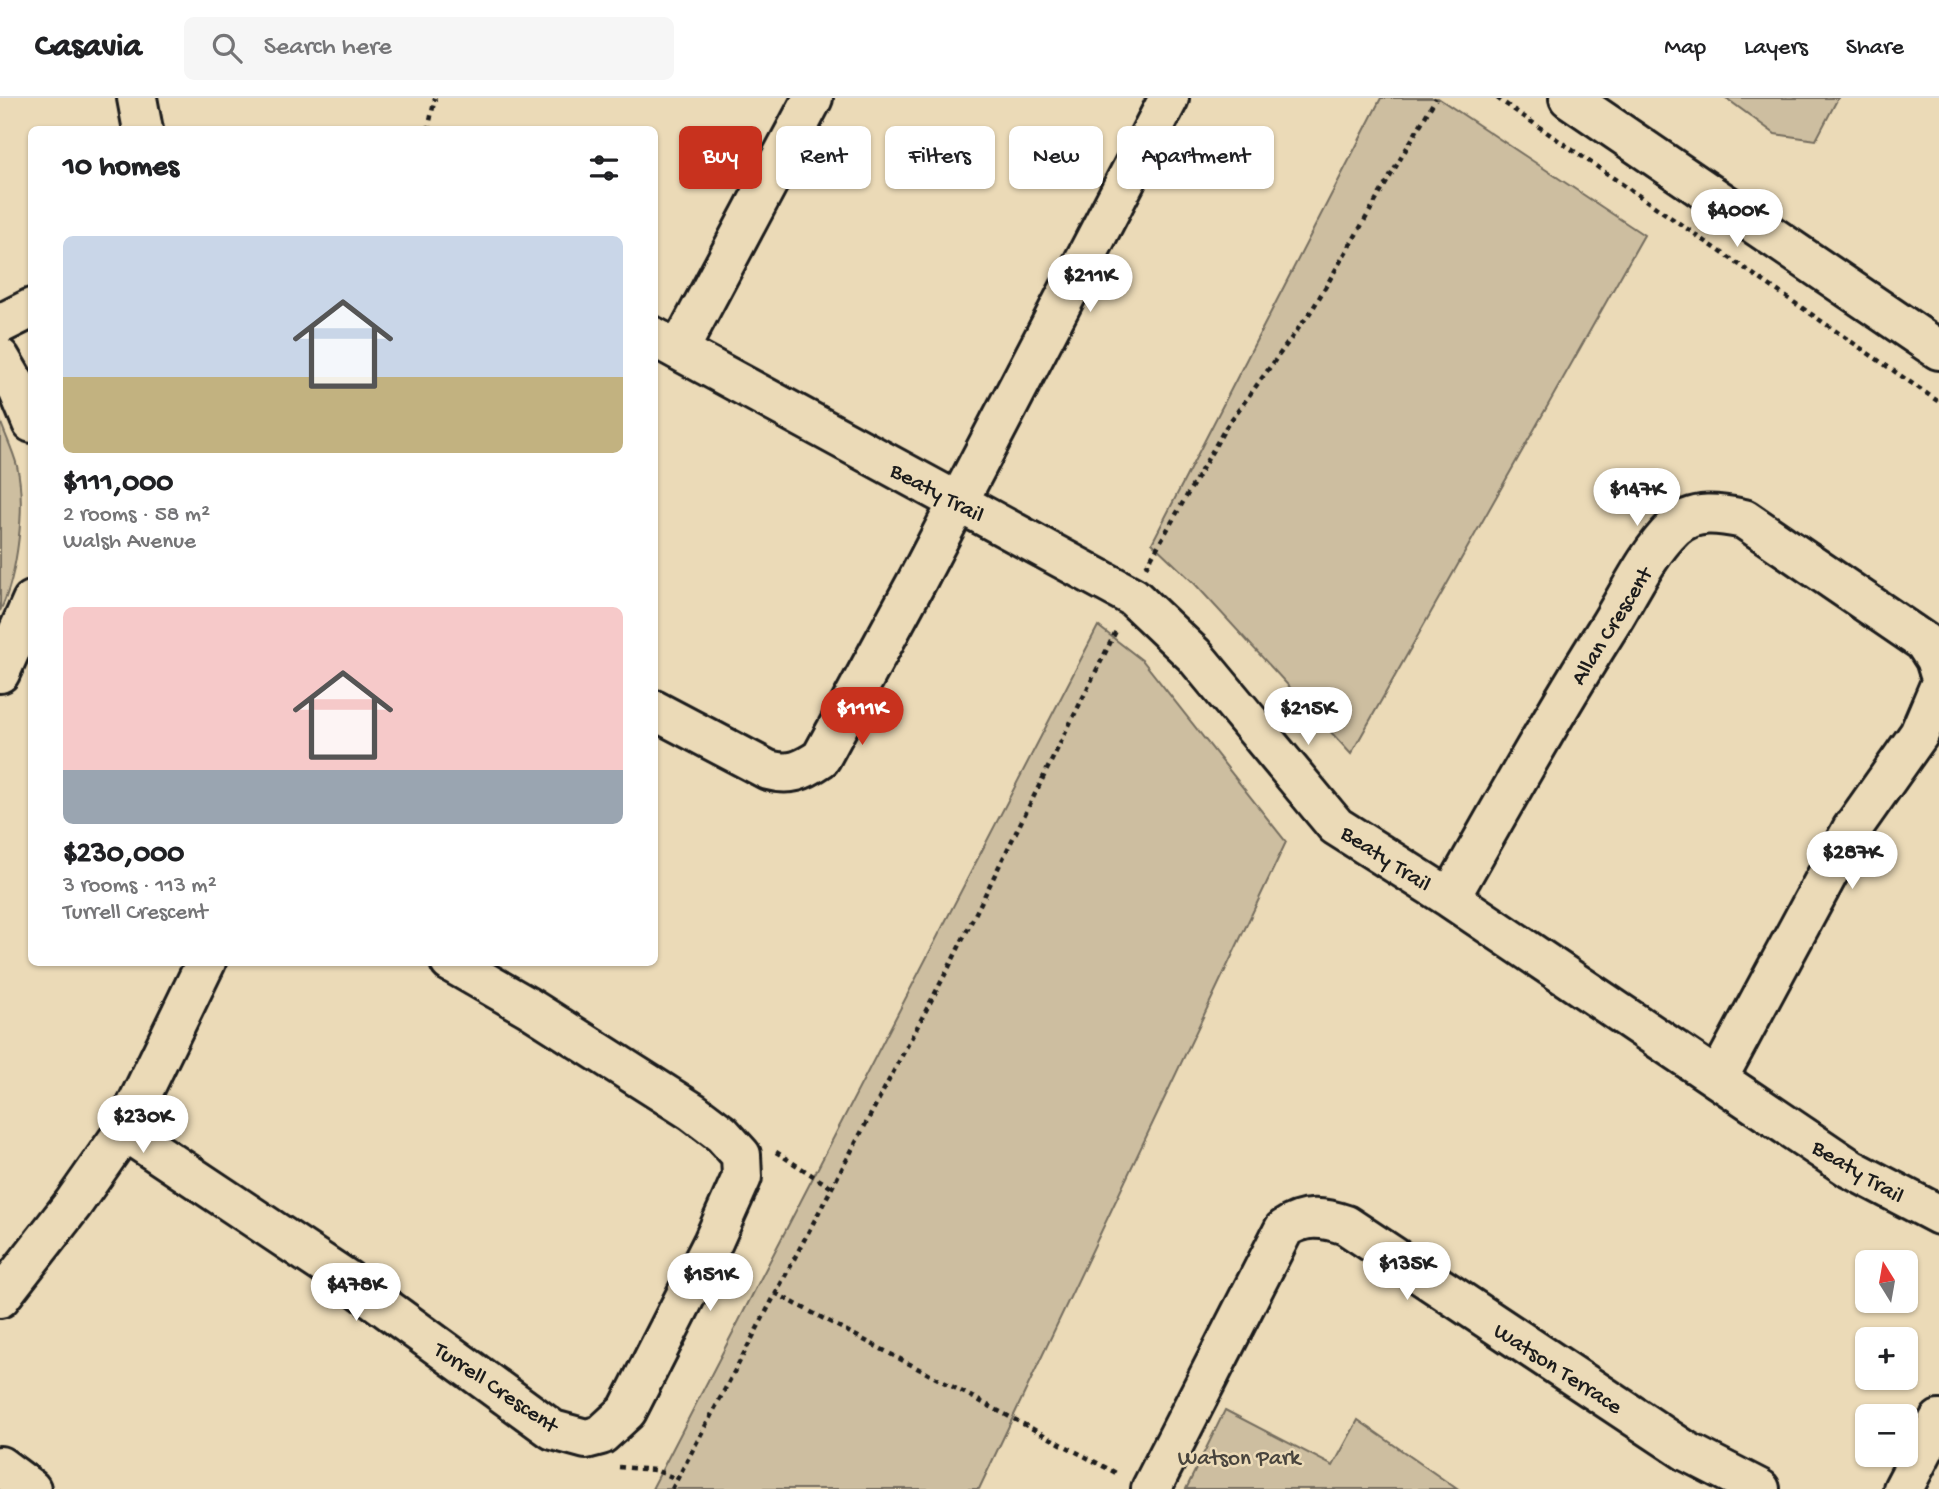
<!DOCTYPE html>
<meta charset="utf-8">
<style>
:root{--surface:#fff;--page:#f6f6f6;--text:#202124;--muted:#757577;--line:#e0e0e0;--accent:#c8321e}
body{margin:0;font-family:"Gochi Hand",sans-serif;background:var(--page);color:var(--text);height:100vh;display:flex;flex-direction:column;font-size:26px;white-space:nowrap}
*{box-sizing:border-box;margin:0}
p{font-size:23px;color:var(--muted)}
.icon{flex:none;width:38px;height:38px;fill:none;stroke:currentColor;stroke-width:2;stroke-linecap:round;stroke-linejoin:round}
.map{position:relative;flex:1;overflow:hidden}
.details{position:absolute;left:28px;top:28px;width:630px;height:840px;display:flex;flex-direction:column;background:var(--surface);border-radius:10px;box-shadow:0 2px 5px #0004}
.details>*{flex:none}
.hud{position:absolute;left:679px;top:28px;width:665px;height:63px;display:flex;gap:14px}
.needle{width:46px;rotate:349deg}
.controls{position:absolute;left:1855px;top:1152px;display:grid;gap:14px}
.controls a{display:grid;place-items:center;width:63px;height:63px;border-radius:10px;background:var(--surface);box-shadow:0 2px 5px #0004;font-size:35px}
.price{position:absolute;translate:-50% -60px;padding:0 16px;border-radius:24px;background:#fff;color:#222;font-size:23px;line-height:46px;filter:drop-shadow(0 2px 4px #0008)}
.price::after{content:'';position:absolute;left:50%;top:42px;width:21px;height:16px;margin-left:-10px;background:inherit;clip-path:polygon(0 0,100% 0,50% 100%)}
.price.on{background:var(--accent);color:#fff}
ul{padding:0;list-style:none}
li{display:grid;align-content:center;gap:14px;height:371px;padding:0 35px}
li span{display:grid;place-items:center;height:217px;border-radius:10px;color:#555}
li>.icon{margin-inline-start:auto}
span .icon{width:126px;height:126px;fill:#fffc;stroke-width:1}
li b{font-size:30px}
h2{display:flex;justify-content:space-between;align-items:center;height:84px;padding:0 35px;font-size:30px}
.tag{padding:0 24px;border-radius:10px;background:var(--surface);box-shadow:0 2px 5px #0004;font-size:24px;line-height:63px}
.tag.on{background:var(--accent);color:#fff}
header{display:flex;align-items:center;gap:42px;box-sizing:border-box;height:98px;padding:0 35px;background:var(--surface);border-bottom:2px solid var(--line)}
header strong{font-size:33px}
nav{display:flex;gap:38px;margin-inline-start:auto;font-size:24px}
.search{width:490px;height:63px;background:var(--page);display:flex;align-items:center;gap:18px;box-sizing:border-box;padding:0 24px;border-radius:10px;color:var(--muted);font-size:26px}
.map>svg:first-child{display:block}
.green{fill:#cdbea0;stroke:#746d5e;stroke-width:2}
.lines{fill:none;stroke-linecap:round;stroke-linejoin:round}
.minor-casing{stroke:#1c1c1c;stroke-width:44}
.major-casing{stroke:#1c1c1c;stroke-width:44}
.path{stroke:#1c1c1c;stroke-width:4.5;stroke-dasharray:5 5;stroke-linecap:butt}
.minor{stroke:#ebdab7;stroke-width:38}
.major{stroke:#ebdab7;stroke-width:38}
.labels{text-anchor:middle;stroke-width:5;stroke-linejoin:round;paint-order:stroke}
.street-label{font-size:23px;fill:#1c1c1c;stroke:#ebdab7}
.park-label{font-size:23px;fill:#48443d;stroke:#ebdab7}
</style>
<header>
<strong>Casavia</strong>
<div class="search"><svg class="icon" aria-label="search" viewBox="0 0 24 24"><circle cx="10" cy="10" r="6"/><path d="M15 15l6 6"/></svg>Search here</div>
<nav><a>Map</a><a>Layers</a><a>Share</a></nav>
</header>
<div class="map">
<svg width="1939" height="1391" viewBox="0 0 1939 1391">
<rect width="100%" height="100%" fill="#ebdab7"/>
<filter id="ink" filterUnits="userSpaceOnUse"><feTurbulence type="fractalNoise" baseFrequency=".0143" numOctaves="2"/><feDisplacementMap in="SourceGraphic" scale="14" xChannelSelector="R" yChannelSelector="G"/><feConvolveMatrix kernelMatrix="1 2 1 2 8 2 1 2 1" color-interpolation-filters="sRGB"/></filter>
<g filter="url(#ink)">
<path class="green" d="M1381 0H1438L1644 137 1351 656 1195 486 1152 445Z
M1726 0H1838L1816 42 1775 36Z
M0 322C5 337 13 352 17 368 26 406 18 477 0 513Z
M1098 528 1143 563 1286 744 979 1391H652Z
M1225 1312 1333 1368 1358 1322 1457 1391H1186Z"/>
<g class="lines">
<defs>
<path id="minor" d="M137 0 143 32
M0 226 32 210
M654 239 1133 499 1194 557 1336 728 1450 800 1851 1071 1939 1117
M679 252 813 0
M0 260 17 289 32 325
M0 575 32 503
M654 612 768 672C790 678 802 673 821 660L917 483 1169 0
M1450 800C1502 708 1553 617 1609 528 1629 496 1647 456 1674 430 1694 411 1720 416 1744 421L1924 544 1935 561 1939 574
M1718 980 1852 731 1919 636 1939 589
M124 1033 346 1181 553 1332 586 1341 601 1337 627 1313 713 1144 742 1079 741 1057 722 1036 693 1014 528 909 450 864
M0 1200 73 1106 124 1033 206 864
M0 1368 31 1391
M1151 1391 1284 1131C1304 1117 1323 1119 1346 1127L1686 1353 1760 1391
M1903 1391 1939 1322"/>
<path id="major" d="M1569 0 1939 252"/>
</defs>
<use href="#minor" class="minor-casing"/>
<use href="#major" class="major-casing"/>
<path class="path" d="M1497 0 1939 304
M428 32 435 0
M1146 469 1226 329 1312 212 1436 0
M776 1054 832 1090
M775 1195 1118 1376
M619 1369 655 1372 677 1381
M672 1391 949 869 1117 531"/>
<use href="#minor" class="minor"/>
<use href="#major" class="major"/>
</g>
</g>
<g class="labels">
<g class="street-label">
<text transform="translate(938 393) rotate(28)" y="8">Beaty Trail</text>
<text transform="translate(1610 527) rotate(-58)" y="8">Allan Crescent</text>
<text transform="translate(1387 759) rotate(33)" y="8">Beaty Trail</text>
<text transform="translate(1859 1072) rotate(31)" y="8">Beaty Trail</text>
<text transform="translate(1559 1269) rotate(33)" y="8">Watson Terrace</text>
<text transform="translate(497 1288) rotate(34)" y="8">Turrell Crescent</text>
</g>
<g class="park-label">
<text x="1239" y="1366">Watson Park</text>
</g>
</g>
</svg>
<div class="controls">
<a><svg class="needle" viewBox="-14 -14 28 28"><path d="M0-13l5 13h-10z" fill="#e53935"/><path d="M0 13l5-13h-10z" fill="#757577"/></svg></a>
<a>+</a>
<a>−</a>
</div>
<b class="price" style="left:1737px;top:151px">$400K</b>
<b class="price" style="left:1090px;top:216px">$211K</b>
<b class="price" style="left:1637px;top:430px">$147K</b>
<b class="price on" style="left:862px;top:649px">$111K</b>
<b class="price" style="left:1308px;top:649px">$215K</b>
<b class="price" style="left:1852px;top:793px">$287K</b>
<b class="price" style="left:143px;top:1057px">$230K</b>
<b class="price" style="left:1407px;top:1204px">$135K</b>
<b class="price" style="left:710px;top:1215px">$151K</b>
<b class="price" style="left:356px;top:1225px">$478K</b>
<div class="hud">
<a class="tag on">Buy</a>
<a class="tag">Rent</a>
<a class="tag">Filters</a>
<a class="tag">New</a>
<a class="tag">Apartment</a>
</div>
<section class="details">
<h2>10 homes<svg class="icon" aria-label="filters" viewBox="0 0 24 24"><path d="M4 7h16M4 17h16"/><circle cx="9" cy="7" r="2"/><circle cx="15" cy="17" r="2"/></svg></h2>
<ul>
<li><span style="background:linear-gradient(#c9d6e8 65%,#c2b280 0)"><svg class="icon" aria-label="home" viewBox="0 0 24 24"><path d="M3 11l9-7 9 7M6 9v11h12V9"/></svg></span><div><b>$111,000</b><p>2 rooms · 58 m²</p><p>Walsh Avenue</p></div></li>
<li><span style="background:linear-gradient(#f6c9c9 75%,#9aa5b1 0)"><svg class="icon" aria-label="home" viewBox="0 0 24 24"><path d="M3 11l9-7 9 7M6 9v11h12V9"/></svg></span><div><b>$230,000</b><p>3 rooms · 113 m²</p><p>Turrell Crescent</p></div></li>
</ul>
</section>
</div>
